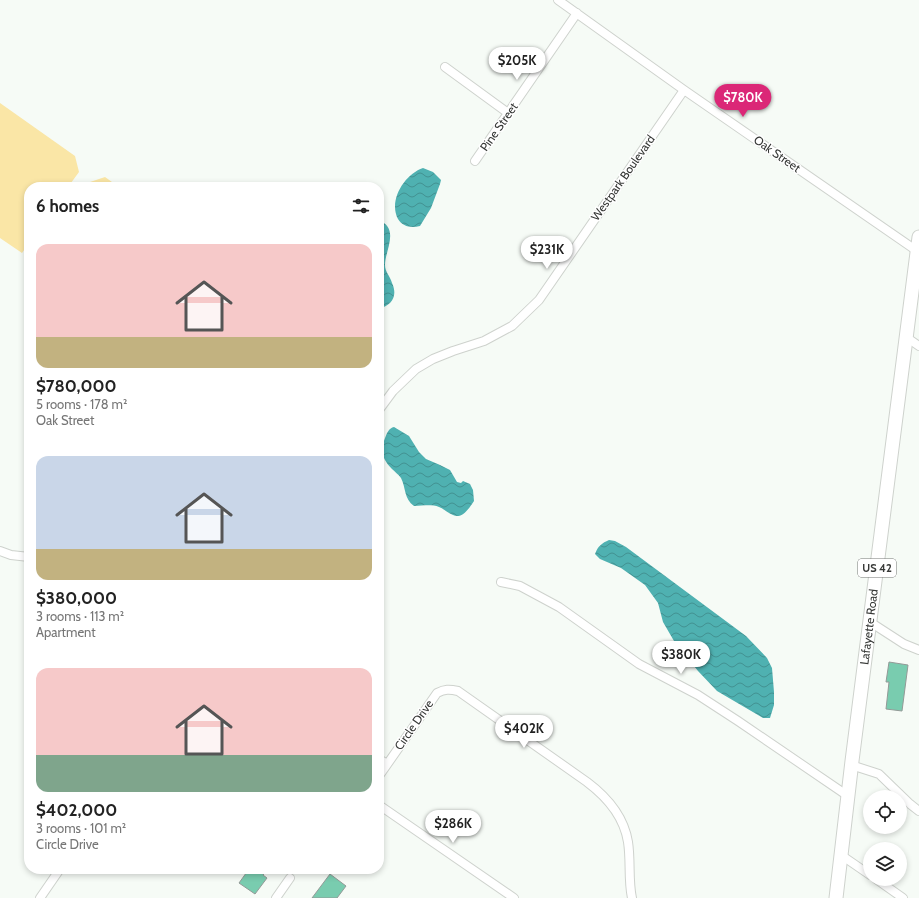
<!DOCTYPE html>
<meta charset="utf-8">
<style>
:root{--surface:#fff;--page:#f6f6f6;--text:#222;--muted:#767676;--accent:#db2777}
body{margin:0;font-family:Cabin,sans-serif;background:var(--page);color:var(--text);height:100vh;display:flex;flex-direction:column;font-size:15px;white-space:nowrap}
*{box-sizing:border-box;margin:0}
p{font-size:13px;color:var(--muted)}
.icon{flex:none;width:22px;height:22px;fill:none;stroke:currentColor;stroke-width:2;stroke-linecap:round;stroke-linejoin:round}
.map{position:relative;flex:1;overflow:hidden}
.sheet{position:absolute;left:24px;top:182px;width:360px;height:692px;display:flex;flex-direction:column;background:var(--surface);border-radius:16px;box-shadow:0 2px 6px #0003}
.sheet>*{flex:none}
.controls{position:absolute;left:863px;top:790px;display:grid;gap:8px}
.controls a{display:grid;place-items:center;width:44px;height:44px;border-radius:50%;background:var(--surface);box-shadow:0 2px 6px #0003;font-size:20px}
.price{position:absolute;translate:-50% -34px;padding:0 9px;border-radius:14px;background:#fff;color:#222;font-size:13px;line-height:26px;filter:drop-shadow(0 1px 2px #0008)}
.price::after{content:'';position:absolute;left:50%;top:24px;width:12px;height:9px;margin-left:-6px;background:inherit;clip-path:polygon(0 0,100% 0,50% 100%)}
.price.selected{background:var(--accent);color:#fff}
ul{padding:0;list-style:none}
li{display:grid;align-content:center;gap:8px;height:212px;padding:0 12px}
li span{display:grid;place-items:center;height:124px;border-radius:12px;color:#555}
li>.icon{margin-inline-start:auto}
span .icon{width:72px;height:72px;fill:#fffc;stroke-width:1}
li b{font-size:17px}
h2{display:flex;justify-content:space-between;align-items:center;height:48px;padding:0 12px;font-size:17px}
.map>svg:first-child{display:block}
.green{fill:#fae6a6}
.water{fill:url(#water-waves)}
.building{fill:#79ccaf;stroke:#939a97}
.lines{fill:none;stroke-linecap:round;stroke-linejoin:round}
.minor-casing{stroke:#ced2cd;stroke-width:10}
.primary-casing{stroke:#ced2cd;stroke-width:15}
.minor{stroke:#fff;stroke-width:8}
.primary{stroke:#fff;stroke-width:13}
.labels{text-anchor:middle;stroke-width:3;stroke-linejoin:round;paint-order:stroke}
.shield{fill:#fff;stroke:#737473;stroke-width:1}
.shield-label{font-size:11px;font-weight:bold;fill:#373937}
.street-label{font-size:12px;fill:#373937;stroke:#fff}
</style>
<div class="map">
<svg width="919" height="898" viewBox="0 0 919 898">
<defs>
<pattern id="water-waves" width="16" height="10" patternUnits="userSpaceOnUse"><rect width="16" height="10" fill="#4fb1b1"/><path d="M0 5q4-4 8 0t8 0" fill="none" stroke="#429191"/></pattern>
</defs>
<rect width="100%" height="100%" fill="#f6fbf6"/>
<path class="green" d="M0 103 75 156 79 172 68 187H29V243L22 253 0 238Z
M105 177 119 187H87L90 182Z"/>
<path class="water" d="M423 168 433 172 441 180 440 184 431 208 420 226C411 228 403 227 398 219 388 200 405 174 423 168Z
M379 220C400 229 385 250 385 265 385 272 390 276 392 283 398 296 392 305 379 309Z
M394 427 409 436 419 452 426 459 440 465 450 470 457 482 461 483 463 481 470 484 473 490 474 501C470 507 462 520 453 515 448 513 444 509 439 507 431 504 423 506 414 506 404 499 406 488 401 478 398 474 395 472 392 469 382 459 380 451 385 438 387 433 389 428 394 427Z
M609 540 615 541 626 547 746 636 767 658 772 668 774 692V705L770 718H763L758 715 717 691 698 671 674 641 663 622 658 603 645 585 621 568 600 559 595 554C598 546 602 543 609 540Z"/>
<path class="building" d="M889 662 908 665 902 711 886 709 889 682H886Z
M249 869H268L263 875 267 878 255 894 239 883Z
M330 874 346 886 337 898H312Z"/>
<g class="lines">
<defs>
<path id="minor" d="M558 0 684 90 917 251
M445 67 508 113
M475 161 577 13
M906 337 919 346
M379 410 393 391 416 369 433 359 453 351 484 341 512 326 539 300 684 90
M0 551 11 555 29 557
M501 582 520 586 559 607 639 664 698 695 738 721 848 796
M870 622 904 644 919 650
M379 759 387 764
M851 765 879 774 910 804 919 811
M379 776 437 693C445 689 449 689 458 691L587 782C607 797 624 817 628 842 631 861 628 880 632 898
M379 805 514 898
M841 855 870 875
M876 879 903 898
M40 898 60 869
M276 898 290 878"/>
<g id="primary">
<path id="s1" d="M836 898 852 761 919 237"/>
</g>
</defs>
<use href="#minor" class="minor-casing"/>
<use href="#primary" class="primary-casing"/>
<use href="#minor" class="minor"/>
<use href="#primary" class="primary"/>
</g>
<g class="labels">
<rect class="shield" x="858" y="559" width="38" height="18" rx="3"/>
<g class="shield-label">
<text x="877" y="572">US 42</text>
</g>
<g class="street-label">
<text transform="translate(499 127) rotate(-55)" y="4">Pine Street</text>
<text transform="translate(777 154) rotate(35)" y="4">Oak Street</text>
<text transform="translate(623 178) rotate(-55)" y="4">Westpark Boulevard</text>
<text dy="4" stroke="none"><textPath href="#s1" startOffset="273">Lafayette Road</textPath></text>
<text transform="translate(414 725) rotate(-55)" y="4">Circle Drive</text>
</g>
</g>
</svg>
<div class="controls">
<a><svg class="icon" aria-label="locate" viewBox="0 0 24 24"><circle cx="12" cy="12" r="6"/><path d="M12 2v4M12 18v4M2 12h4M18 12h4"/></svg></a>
<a><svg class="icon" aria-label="layers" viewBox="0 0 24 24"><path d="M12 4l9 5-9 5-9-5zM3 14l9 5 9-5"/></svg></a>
</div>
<b class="price" style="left:517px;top:81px">$205K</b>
<b class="price selected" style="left:743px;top:118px">$780K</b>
<b class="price" style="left:547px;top:270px">$231K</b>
<b class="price" style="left:681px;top:675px">$380K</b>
<b class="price" style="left:524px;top:749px">$402K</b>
<b class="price" style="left:453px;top:844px">$286K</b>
<section class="sheet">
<h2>6 homes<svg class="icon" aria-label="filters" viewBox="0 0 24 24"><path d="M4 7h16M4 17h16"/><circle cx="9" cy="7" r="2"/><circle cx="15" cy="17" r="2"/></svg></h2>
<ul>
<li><span style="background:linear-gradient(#f6c9c9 75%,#c2b280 0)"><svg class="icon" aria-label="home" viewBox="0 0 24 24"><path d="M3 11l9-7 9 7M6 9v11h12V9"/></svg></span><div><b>$780,000</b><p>5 rooms · 178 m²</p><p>Oak Street</p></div></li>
<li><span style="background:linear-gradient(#c9d6e8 75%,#c2b280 0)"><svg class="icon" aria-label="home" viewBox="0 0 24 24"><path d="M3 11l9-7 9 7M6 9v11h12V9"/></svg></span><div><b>$380,000</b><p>3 rooms · 113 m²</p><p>Apartment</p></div></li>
<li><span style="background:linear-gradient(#f6c9c9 70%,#7fa58c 0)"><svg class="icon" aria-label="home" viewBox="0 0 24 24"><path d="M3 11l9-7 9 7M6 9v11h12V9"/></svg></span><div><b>$402,000</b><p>3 rooms · 101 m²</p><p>Circle Drive</p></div></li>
</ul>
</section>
</div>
